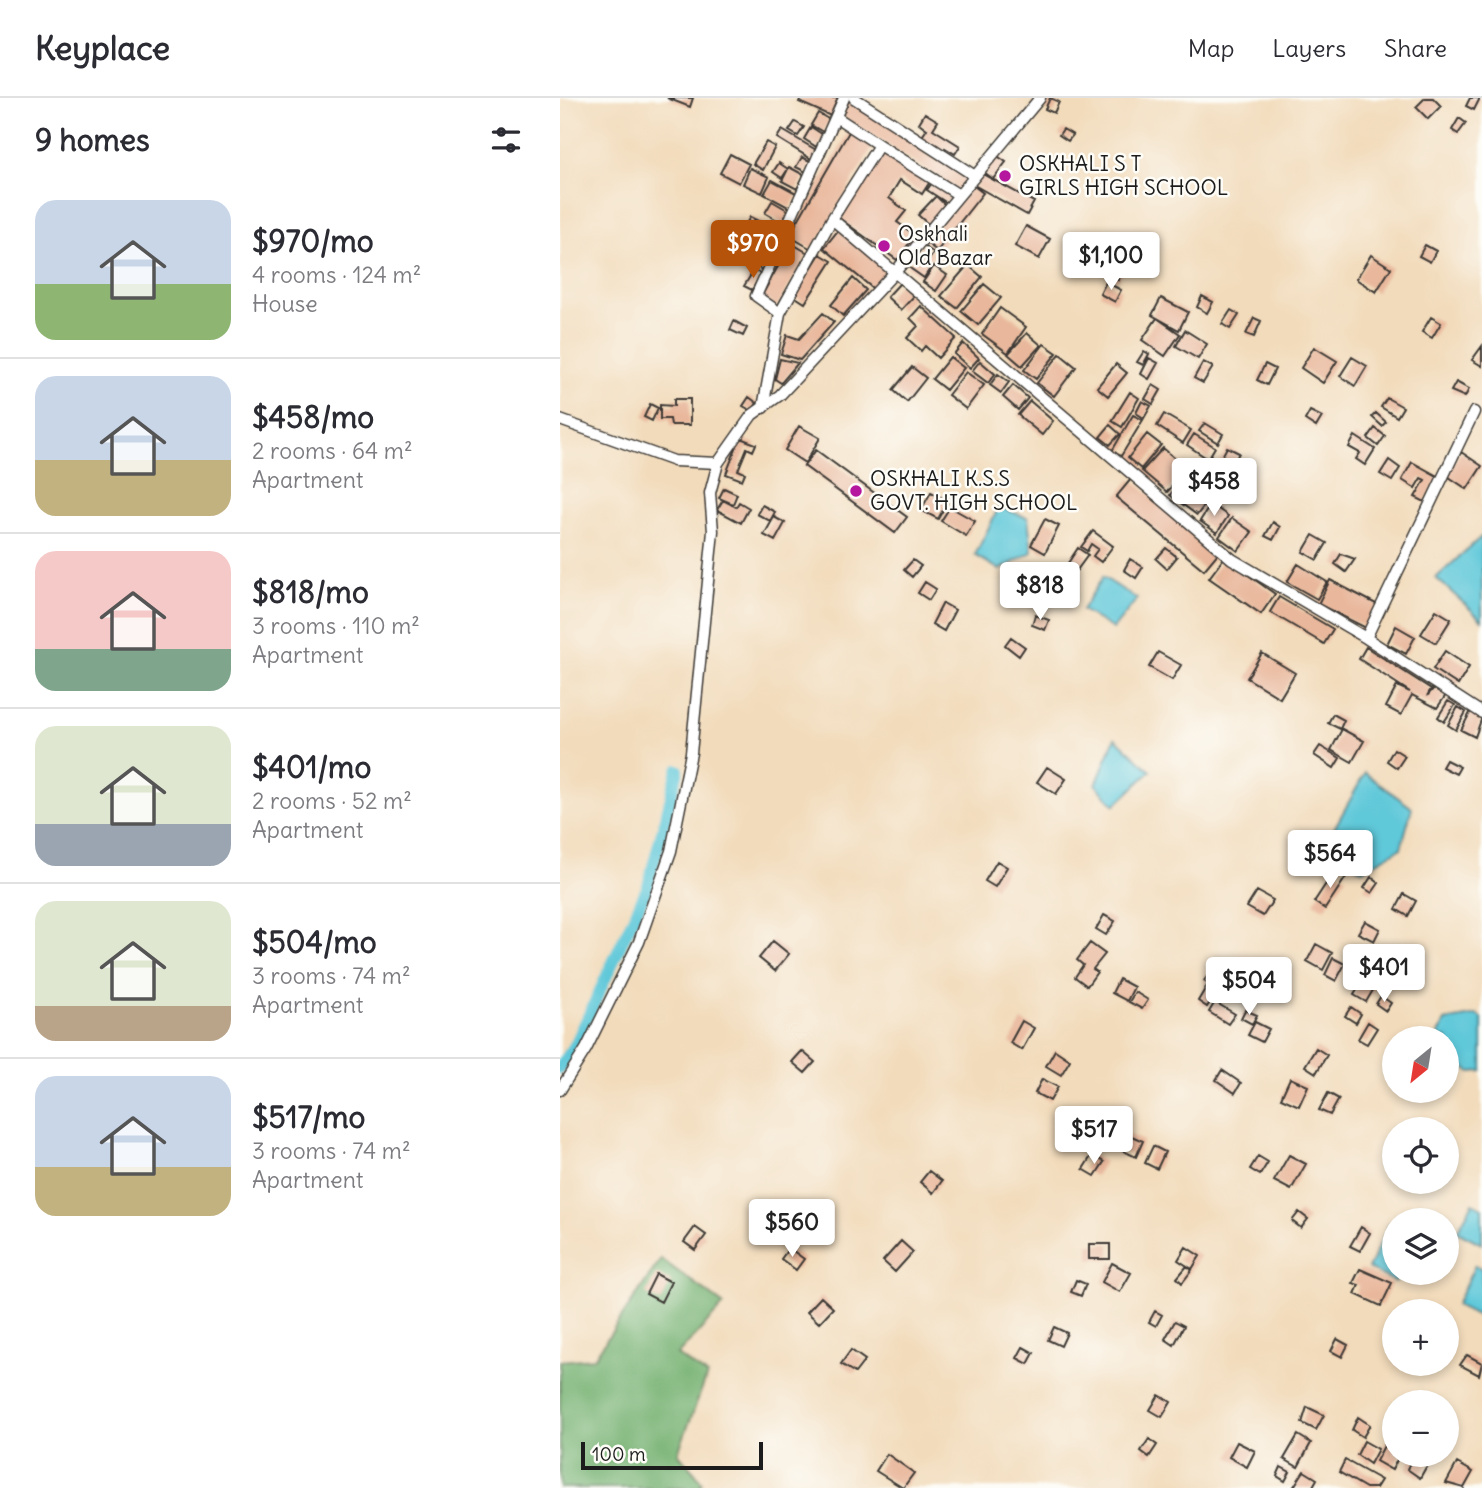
<!DOCTYPE html>
<meta charset="utf-8">
<style>
:root{--surface:#fff;--page:#f2f2f3;--text:#2b2b33;--muted:#7c7c81;--line:#e1e1e2;--accent:#b45309}
body{margin:0;font-family:Delius,sans-serif;background:var(--page);color:var(--text);height:100vh;display:flex;flex-direction:column;font-size:26px;white-space:nowrap}
*{box-sizing:border-box;margin:0}
p{font-size:23px;color:var(--muted)}
.icon{flex:none;width:38px;height:38px;fill:none;stroke:currentColor;stroke-width:2;stroke-linecap:round;stroke-linejoin:round}
.map{position:relative;flex:1;overflow:hidden}
.panel{display:flex;flex-direction:column;background:var(--surface);width:560px}
.panel>*{flex:none}
.needle{width:46px;rotate:210deg}
.controls{position:absolute;left:822px;top:928px;display:grid;gap:14px}
.controls a{display:grid;place-items:center;width:77px;height:77px;border-radius:50%;background:var(--surface);box-shadow:0 4px 10px #0003;font-size:35px}
.scale{position:absolute;left:21px;bottom:18px;width:182px;box-sizing:border-box;padding-left:7px;border:4px solid #1c1c1c;border-top:0;font-size:19px;line-height:24px;white-space:nowrap;color:#1c1c1c;-webkit-text-stroke:5px #fdfcf7;paint-order:stroke}
.price{position:absolute;translate:-50% -60px;padding:0 16px;border-radius:7px;background:#fff;color:#222;font-size:23px;line-height:46px;filter:drop-shadow(0 2px 4px #0008)}
.price::after{content:'';position:absolute;left:50%;top:42px;width:21px;height:16px;margin-left:-10px;background:inherit;clip-path:polygon(0 0,100% 0,50% 100%)}
.price.on{background:var(--accent);color:#fff}
ul{padding:0;list-style:none}
li{display:flex;align-items:center;gap:21px;height:175px;padding:0 35px}
li+li{border-top:2px solid var(--line)}
li span{display:grid;place-items:center;flex:none;width:196px;height:140px;border-radius:21px;color:#555}
li>.icon{margin-inline-start:auto}
span .icon{width:84px;height:84px;fill:#fffc;stroke-width:1}
li b{font-size:30px}
h2{display:flex;justify-content:space-between;align-items:center;height:84px;padding:0 35px;font-size:30px}
header{display:flex;align-items:center;gap:42px;box-sizing:border-box;height:98px;padding:0 35px;background:var(--surface);border-bottom:2px solid var(--line)}
header strong{font-size:33px}
nav{display:flex;gap:38px;margin-inline-start:auto;font-size:24px}
main{display:flex;flex:1;min-height:0}
.map>svg:first-child{display:block}
.forest{fill:#75b171;stroke:#486646;stroke-width:2}
.water{fill:#5ec8d9;stroke:#3d727a;stroke-width:2}
.lines{fill:none;stroke-linecap:round;stroke-linejoin:round}
.canal{stroke:#5ec8d9;stroke-width:12}
.building{fill:#e9b89c}
.street-casing{stroke:#3c3934;stroke-width:13}
.street{stroke:#fff;stroke-width:10}
.poi-dot{fill:#b5179e;stroke:#fdfcf7;stroke-width:2.5}
.labels{text-anchor:middle;stroke-width:5;stroke-linejoin:round;paint-order:stroke}
.poi-label{font-size:21px;fill:#1c1c1c;stroke:#fdfcf7;text-anchor:start}
</style>
<header>
<strong>Keyplace</strong>
<nav><a>Map</a><a>Layers</a><a>Share</a></nav>
</header>
<main>
<section class="panel">
<h2>9 homes<svg class="icon" aria-label="filters" viewBox="0 0 24 24"><path d="M4 7h16M4 17h16"/><circle cx="9" cy="7" r="2"/><circle cx="15" cy="17" r="2"/></svg></h2>
<ul>
<li><span style="background:linear-gradient(#c9d6e8 60%,#8fb573 0)"><svg class="icon" aria-label="home" viewBox="0 0 24 24"><path d="M3 11l9-7 9 7M6 9v11h12V9"/></svg></span><div><b>$970/mo</b><p>4 rooms · 124 m²</p><p>House</p></div></li>
<li><span style="background:linear-gradient(#c9d6e8 60%,#c2b280 0)"><svg class="icon" aria-label="home" viewBox="0 0 24 24"><path d="M3 11l9-7 9 7M6 9v11h12V9"/></svg></span><div><b>$458/mo</b><p>2 rooms · 64 m²</p><p>Apartment</p></div></li>
<li><span style="background:linear-gradient(#f6c9c9 70%,#7fa58c 0)"><svg class="icon" aria-label="home" viewBox="0 0 24 24"><path d="M3 11l9-7 9 7M6 9v11h12V9"/></svg></span><div><b>$818/mo</b><p>3 rooms · 110 m²</p><p>Apartment</p></div></li>
<li><span style="background:linear-gradient(#dfe7d0 70%,#9aa5b1 0)"><svg class="icon" aria-label="home" viewBox="0 0 24 24"><path d="M3 11l9-7 9 7M6 9v11h12V9"/></svg></span><div><b>$401/mo</b><p>2 rooms · 52 m²</p><p>Apartment</p></div></li>
<li><span style="background:linear-gradient(#dfe7d0 75%,#b9a48a 0)"><svg class="icon" aria-label="home" viewBox="0 0 24 24"><path d="M3 11l9-7 9 7M6 9v11h12V9"/></svg></span><div><b>$504/mo</b><p>3 rooms · 74 m²</p><p>Apartment</p></div></li>
<li><span style="background:linear-gradient(#c9d6e8 65%,#c2b280 0)"><svg class="icon" aria-label="home" viewBox="0 0 24 24"><path d="M3 11l9-7 9 7M6 9v11h12V9"/></svg></span><div><b>$517/mo</b><p>3 rooms · 74 m²</p><p>Apartment</p></div></li>
</ul>
</section>
<div class="map">
<svg width="922" height="1390" viewBox="0 0 922 1390">
<rect width="100%" height="100%" fill="#fdfcf7"/>
<filter id="ink" filterUnits="userSpaceOnUse"><feTurbulence type="fractalNoise" baseFrequency=".0143" numOctaves="2"/><feDisplacementMap in="SourceGraphic" scale="14" xChannelSelector="R" yChannelSelector="G"/><feConvolveMatrix kernelMatrix="1 2 1 2 8 2 1 2 1" color-interpolation-filters="sRGB"/></filter>
<filter id="wash" filterUnits="userSpaceOnUse"><feTurbulence type="fractalNoise" baseFrequency=".00686" numOctaves="4" result="noise"/><feDisplacementMap in="SourceGraphic" scale="28" xChannelSelector="R" yChannelSelector="G"/><feGaussianBlur stdDeviation="1.57" result="paint"/><feColorMatrix in="noise" values="0 0 0 0 0 0 0 0 0 0 0 0 0 0 0 0 0 1.4 0 .05"/><feComposite in="paint" operator="in"/></filter>
<g filter="url(#wash)">
<rect width="100%" height="100%" fill="#f2dbbb"/>
<path class="forest" d="M101 1161 164 1207 117 1257 147 1277 118 1355 142 1384 139 1390H0V1263L34 1260Z"/>
<path class="water" d="M439 409 468 420 472 454 440 472 415 457Z
M922 438V522L876 480Z
M543 479 577 501 553 531 522 512Z
M555 640 591 673 555 707 536 687Z
M805 675 852 710 841 750 802 772 765 747Z
M917 917 922 920V973L911 974 887 958V940L878 938 885 923Z
M913 1105 922 1110V1146L897 1133Z
M829 1126 835 1129V1174H840L836 1184 808 1171Z
M915 1167 922 1171V1220L896 1207Z"/>
<g class="lines">
<path class="canal" d="M0 970 15 947 88 788 118 672"/>
</g>
<g id="blocks">
<path class="building" d="M107 0H133L130 9Z
M241 0H281L273 19 239 4Z
M490 0 499 4 494 15 485 11Z
M865 0H873L881 8 868 21 856 9Z
M910 0H920L914 12 906 8Z
M289 2 409 78 400 93 280 17Z
M258 15 270 22 263 34 251 27Z
M365 15 378 23 373 31 400 48 395 56 385 50 383 54 361 40 367 31 359 25Z
M899 20 906 25 898 36 892 32Z
M235 24 244 29 238 38 229 33Z
M251 29 265 38 258 50 244 41Z
M503 31 513 37 508 43 499 37Z
M222 32 258 53 253 62 217 40Z
M290 32 314 46 253 152 229 138Z
M206 44 215 49 203 72 193 66Z
M321 49 371 82 362 96 340 82 329 100 346 113 337 124 355 137 337 162 279 120Z
M170 56 189 66 179 85 160 75Z
M436 57 446 64 433 81 424 74Z
M242 59 252 64 246 74 236 69Z
M219 65 228 71 222 80 213 74Z
M229 69 244 77 237 91 222 83Z
M190 70 209 79 202 95 183 86Z
M421 75 474 104 467 117 414 87Z
M212 82 238 96 230 110 204 96Z
M374 82 394 96 387 105 367 92Z
M410 85 423 95 377 153 364 143Z
M376 98 386 108 368 126 358 117Z
M212 103 231 114 224 126 205 115Z
M190 119 204 126 200 134 186 126Z
M466 128 490 141 479 161 455 148Z
M280 130 333 172 316 193 264 150Z
M206 132 219 140 212 151 200 143Z
M184 145 200 153 195 162 180 154Z
M231 145 248 155 217 209 201 199Z
M362 147 374 155 366 165 371 169 364 180 347 168Z
M865 147 876 153 870 164 859 158Z
M205 149 214 155 202 172 194 167Z
M553 150 571 159 558 182 541 172Z
M179 156 194 163 189 172 175 165Z
M260 156 272 163 245 205 234 198Z
M811 157 831 170 816 194 796 181Z
M408 167 422 179 397 210 381 198Z
M374 168 387 177 376 193 363 184Z
M194 172 201 176 192 192 184 188Z
M293 180 306 192 283 218 271 207Z
M546 184 561 192 555 204 540 196Z
M340 185 354 198 341 212 327 199Z
M424 186 441 200 418 227 401 213Z
M642 198 653 204 647 215 637 209Z
M601 200 628 214 619 232 592 217Z
M361 208 396 240 378 260 365 248 361 253 347 240 358 228 350 220Z
M440 210 466 229 448 255 422 236Z
M671 212 679 217 670 231 662 226Z
M263 215 274 224 240 262 221 256 227 237 239 241Z
M871 219 881 225 872 240 862 234Z
M597 220 620 236 605 258 582 242Z
M694 220 701 223 694 239 686 236Z
M174 223 187 230 183 238 170 232Z
M625 232 647 246 638 261 616 248Z
M467 235 481 247 462 268 448 256Z
M403 245 419 260 410 270 394 256Z
M484 246 497 255 476 281 464 272Z
M922 248V268L912 262Z
M754 249 777 263 763 285 741 270Z
M584 253 589 256 583 267 577 264Z
M500 256 516 269 494 298 477 285Z
M390 259 404 270 386 292 372 281Z
M792 259 807 268 795 288 780 278Z
M589 260 598 265 589 281 581 276Z
M220 261 238 265 221 285 215 281Z
M420 263 435 276 428 285 412 273Z
M643 264 653 269 643 285 634 280Z
M556 266 567 275 548 298 537 289Z
M705 266 715 271 707 287 697 282Z
M352 269 366 280 347 304 333 292Z
M406 274 424 287 406 311 388 297Z
M438 276 449 284 441 295 430 287Z
M896 284 909 291 905 299 891 293Z
M453 287 468 300 458 312 443 299Z
M593 287 601 292 593 306 585 301Z
M570 294 579 300 562 329 552 323Z
M189 299 197 305 192 313 183 308Z
M827 300 843 309 837 319 821 309Z
M114 301H130V327H111L110 321H100V307L114 308Z
M470 303 493 323 482 337 458 317Z
M582 303 591 308 584 320 576 315Z
M90 306 98 310 92 323 84 319Z
M750 313 762 319 756 329 745 322Z
M816 315 826 324 822 328 812 319Z
M604 316 631 332 623 345 597 328Z
M573 317 583 322 561 358 552 353Z
M645 325 663 336 658 345 639 333Z
M550 327 560 336 550 347 540 339Z
M239 328 260 340 245 365 225 352Z
M815 330 825 338 818 348 808 340Z
M587 336 601 347 581 371 568 360Z
M634 336 655 349 648 361 627 347Z
M795 338 815 351 805 367 796 361 800 355 789 349Z
M180 340 196 346 193 353 187 350 178 372 185 375 182 382 166 376Z
M667 349 679 355 670 372 658 366Z
M603 350 627 371 607 394 582 373Z
M256 352 347 419 335 435 244 368Z
M901 354 922 368 907 391 886 377Z
M829 362 840 370 832 383 820 376Z
M852 364 879 379 865 404 855 399 865 382 861 380 855 390 842 382Z
M624 378 651 399 637 417 610 397Z
M571 381 659 454 644 472 556 399Z
M164 390 177 396 173 406 159 400Z
M371 394 388 403 378 421 361 412Z
M163 402 176 409 179 404 189 410 181 425 157 412Z
M651 406 668 418 657 435 640 423Z
M202 407 215 414 210 423 197 416Z
M390 409 415 423 406 438 381 423Z
M214 419 225 425 215 443 204 437Z
M672 420 692 434 678 453 659 439Z
M485 421 499 428 485 455 471 447Z
M713 424 720 429 713 442 705 438Z
M533 433 553 448 541 464 533 458 538 451 531 446 527 453 521 449Z
M753 437 767 445 757 462 743 454Z
M518 450 528 457 517 472 508 465Z
M606 450 617 459 607 471 596 461Z
M781 456 795 461 786 474 775 466Z
M664 460 715 496 701 516 649 480Z
M570 461 583 469 576 480 564 472Z
M353 462 361 468 352 479 344 472Z
M738 466 767 484 757 501 727 484Z
M770 482 818 507 806 530 758 506Z
M365 484 376 491 369 502 358 495Z
M719 499 773 531 764 546 710 514Z
M383 505 395 512 384 533 372 526Z
M876 512 891 521 876 545 861 536Z
M475 517 489 522 485 532 472 527Z
M836 528 855 539 846 556 827 546Z
M451 539 465 549 459 558 445 547Z
M806 549 871 591 867 598 874 590 886 597 877 610 852 597 841 617 826 609 837 588 850 594 799 561Z
M885 553 909 569 898 587 873 571Z
M598 554 621 567 612 582 589 569Z
M702 555 735 575 720 600 687 580Z
M888 603 895 607 884 624 878 619Z
M898 609 906 614 896 632 888 627Z
M911 613 922 619 915 639 901 632Z
M773 616 784 622 780 631 768 625Z
M782 631 804 643 792 664 771 652Z
M760 648 780 660 774 670 754 657Z
M834 651 845 658 837 670 827 663Z
M886 662 900 669 896 676 882 669Z
M487 669 506 681 496 696 477 684Z
M740 739 760 750 753 762 734 751Z
M437 763 447 769 435 789 425 783Z
M775 772 786 779 765 811 754 804Z
M811 779 819 785 812 795 804 790Z
M697 793 713 802 703 818 687 809Z
M844 796 856 803 848 818 836 811Z
M544 817 555 823 546 837 536 831Z
M805 823 820 831 814 843 798 835Z
M213 843 229 856 215 873 199 860Z
M530 845 545 856 533 871 537 874 527 888 515 879 523 867 517 862Z
M756 846 772 855 763 872 747 863Z
M773 860 785 866 776 883 765 877Z
M681 862 693 868 688 876 677 870Z
M656 865 670 874 647 909 638 903 648 886 644 883Z
M804 880 816 887 806 904 794 897Z
M559 881 574 889 567 903 552 895Z
M575 894 588 902 582 911 569 904Z
M821 898 831 905 826 913 816 906Z
M655 904 675 916 668 926 649 914Z
M791 909 801 916 796 925 785 918Z
M685 912 697 917 692 926 681 920Z
M462 923 474 930 462 952 450 945Z
M695 924 709 931 702 944 688 937Z
M808 924 817 930 807 946 798 941Z
M756 950 767 957 756 975 745 968Z
M495 952 510 962 501 977 486 968Z
M242 953 255 964 245 975 232 964Z
M662 972 681 985 675 995 656 982Z
M730 980 748 988 739 1008 721 1000Z
M482 981 498 989 490 1003 475 995Z
M768 995 779 1001 770 1017 759 1012Z
M567 1036 583 1043 576 1059 561 1052Z
M593 1048 605 1054 597 1071 585 1065Z
M532 1057 544 1064 535 1078 523 1071Z
M729 1057 746 1066 731 1092 714 1083Z
M698 1058 708 1064 700 1077 690 1071Z
M369 1073 382 1083 373 1095 360 1084Z
M739 1114 748 1121 741 1130 732 1123Z
M135 1129 146 1137 135 1152 124 1144Z
M801 1129 810 1135 800 1153 790 1148Z
M341 1143 353 1154 335 1174 323 1163Z
M529 1146H550V1161H529Z
M626 1149 640 1158 632 1171 618 1162Z
M229 1150 244 1161 236 1172 221 1161Z
M552 1165 571 1175 560 1194 542 1184Z
M627 1168 632 1172 622 1185 617 1180Z
M800 1171 832 1185 821 1208 795 1196 799 1187 793 1185Z
M96 1176 111 1184 101 1204 86 1196Z
M516 1182 526 1186 521 1198 511 1194Z
M261 1199 273 1210 259 1225 247 1214Z
M595 1213 602 1217 596 1228 589 1224Z
M615 1223 624 1228 614 1247 605 1241Z
M494 1229 507 1235 501 1248 488 1242Z
M777 1241 788 1247 782 1259 771 1253Z
M463 1249 474 1255 468 1266 457 1260Z
M291 1252 305 1262 295 1275 281 1266Z
M907 1257 922 1265 919 1277 900 1267Z
M599 1297 611 1304 602 1319 590 1312Z
M747 1309 764 1317 756 1332 742 1325Z
M798 1319 810 1327 803 1339 792 1332Z
M738 1337 751 1345 738 1369 724 1361Z
M589 1341 597 1347 589 1359 581 1353Z
M804 1343 818 1351 810 1366 797 1357Z
M677 1344 695 1353 687 1369 669 1359Z
M826 1344 835 1348V1356H840L832 1372 816 1363Z
M327 1356 354 1375 343 1390 316 1373Z
M854 1356 870 1362 860 1380 847 1371Z
M785 1362 821 1382 816 1390H806L779 1374Z
M897 1365 913 1374 904 1390 886 1385Z
M721 1369 730 1374 725 1383 717 1378Z
M744 1373 757 1381 752 1390H733Z"/>
</g>
</g>
<g filter="url(#ink)">
<use href="#blocks" fill-opacity="0" stroke="#3c3934" stroke-width="2"/>
<g class="lines">
<defs>
<path id="street" d="M294 0 415 78
M276 19 319 47
M272 121 672 461 806 540 922 615
M220 215 196 198 284 0
M203 310 220 215 272 121 319 47 399 97
M0 322 114 363 158 365
M806 540 914 314
M0 992 26 951 79 844 111 753 131 655 153 433 150 395 158 365 192 317 220 297 336 173 480 0"/>
</defs>
<use href="#street" class="street-casing"/>
<use href="#street" class="street"/>
</g>
</g>
<g class="poi-dot">
<circle cx="445" cy="78" r="7"/>
<circle cx="324" cy="148" r="7"/>
<circle cx="296" cy="393" r="7"/>
</g>
<g class="labels">
<g class="poi-label">
<text x="459" y="73">OSKHALI S T<tspan x="459" dy="24">GIRLS HIGH SCHOOL</tspan></text>
<text x="338" y="143">Oskhali<tspan x="338" dy="24">Old Bazar</tspan></text>
<text x="310" y="388">OSKHALI K.S.S<tspan x="310" dy="24">GOVT. HIGH SCHOOL</tspan></text>
</g>
</g>
</svg>
<div class="controls">
<a><svg class="needle" viewBox="-14 -14 28 28"><path d="M0-13l5 13h-10z" fill="#e53935"/><path d="M0 13l5-13h-10z" fill="#7c7c81"/></svg></a>
<a><svg class="icon" aria-label="locate" viewBox="0 0 24 24"><circle cx="12" cy="12" r="6"/><path d="M12 2v4M12 18v4M2 12h4M18 12h4"/></svg></a>
<a><svg class="icon" aria-label="layers" viewBox="0 0 24 24"><path d="M12 4l9 5-9 5-9-5zM3 14l9 5 9-5"/></svg></a>
<a>+</a>
<a>−</a>
</div>
<div class="scale">100 m</div>
<b class="price on" style="left:193px;top:182px">$970</b>
<b class="price" style="left:551px;top:194px">$1,100</b>
<b class="price" style="left:654px;top:420px">$458</b>
<b class="price" style="left:480px;top:524px">$818</b>
<b class="price" style="left:770px;top:792px">$564</b>
<b class="price" style="left:824px;top:906px">$401</b>
<b class="price" style="left:689px;top:919px">$504</b>
<b class="price" style="left:534px;top:1068px">$517</b>
<b class="price" style="left:232px;top:1161px">$560</b>
</div>
</main>
